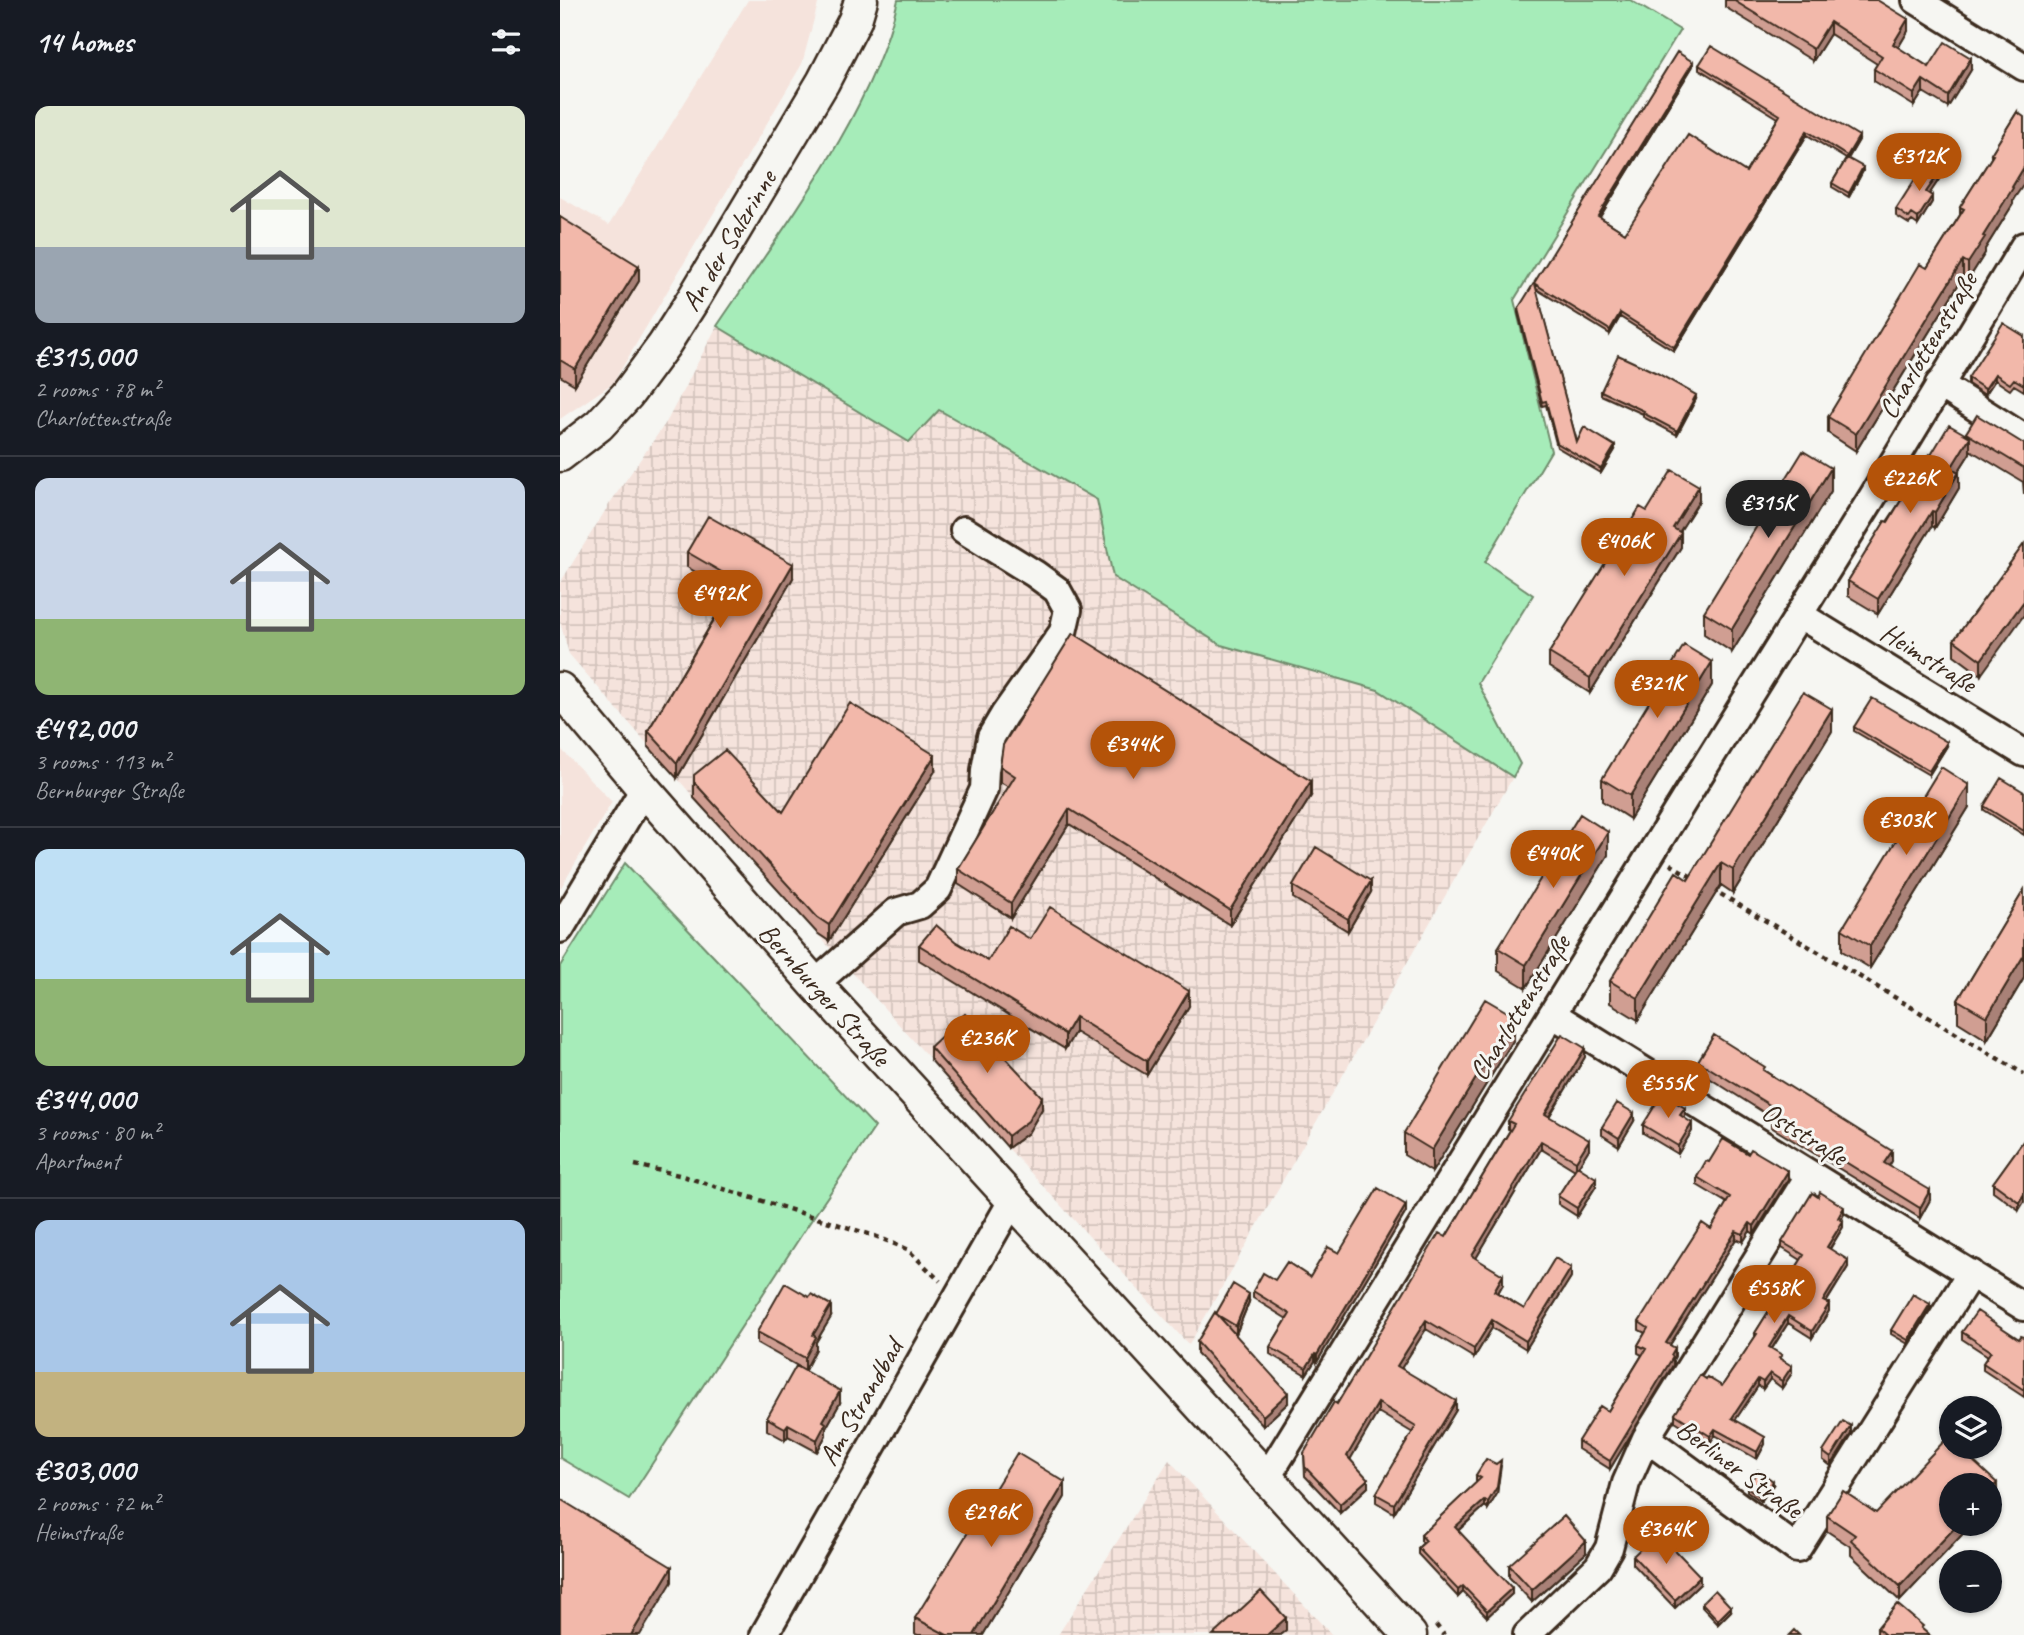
<!DOCTYPE html>
<meta charset="utf-8">
<style>
:root{--surface:#171b24;--page:#242831;--text:#f1f3f6;--muted:#9ea1a6;--line:#363941;--accent:#b45309}
body{margin:0;font-family:Caveat,sans-serif;background:var(--page);color:var(--text);height:100vh;display:flex;flex-direction:column;font-size:26px;white-space:nowrap}
*{box-sizing:border-box;margin:0}
p{font-size:23px;color:var(--muted)}
.icon{flex:none;width:38px;height:38px;fill:none;stroke:currentColor;stroke-width:2;stroke-linecap:round;stroke-linejoin:round}
.map{position:relative;flex:1;overflow:hidden}
.panel{display:flex;flex-direction:column;background:var(--surface);width:560px}
.panel>*{flex:none}
.tools{position:absolute;left:1379px;top:1396px;display:grid;gap:14px}
.tools a{display:grid;place-items:center;width:63px;height:63px;border-radius:50%;background:var(--surface);box-shadow:0 2px 5px #0004;font-size:35px}
.price{position:absolute;translate:-50% -60px;padding:0 16px;border-radius:24px;background:var(--accent);color:#fff;font-size:23px;line-height:46px;filter:drop-shadow(0 2px 4px #0008)}
.price::after{content:'';position:absolute;left:50%;top:42px;width:21px;height:16px;margin-left:-10px;background:inherit;clip-path:polygon(0 0,100% 0,50% 100%)}
.price.current{background:#222;color:#fff}
ul{padding:0;list-style:none}
li{display:grid;align-content:center;gap:14px;height:371px;padding:0 35px}
li+li{border-top:2px solid var(--line)}
li span{display:grid;place-items:center;height:217px;border-radius:14px;color:#555}
li>.icon{margin-inline-start:auto}
span .icon{width:126px;height:126px;fill:#fffc;stroke-width:1}
li b{font-size:30px}
h2{display:flex;justify-content:space-between;align-items:center;height:84px;padding:0 35px;font-size:30px}
main{display:flex;flex:1;min-height:0}
.map>svg:first-child{display:block}
.built{fill:#f5e3dc}
.industrial{fill:url(#industrial-grid)}
.green{fill:#a6ecb9;stroke:#708b6c;stroke-width:2}
.lines{fill:none;stroke-linecap:round;stroke-linejoin:round}
.minor-casing{stroke:#3b2a1e;stroke-width:32}
.major-casing{stroke:#3b2a1e;stroke-width:37}
.path{stroke:#3b2a1e;stroke-width:4.5;stroke-dasharray:5 5;stroke-linecap:butt}
.minor{stroke:#f6f6f2;stroke-width:26}
.major{stroke:#f6f6f2;stroke-width:32}
.wall{fill:#d09e92;stroke:#3b2a1e;stroke-width:2}
.shaded-wall{fill:#a98177;stroke:#3b2a1e;stroke-width:2}
.building{fill:#f2b8aa;stroke:#3b2a1e;stroke-width:2}
.labels{text-anchor:middle;stroke-width:6;stroke-linejoin:round;paint-order:stroke}
.street-label{font-size:28px;fill:#3b2a1e;stroke:#f6f6f2}
</style>
<main>
<section class="panel">
<h2>14 homes<svg class="icon" aria-label="filters" viewBox="0 0 24 24"><path d="M4 7h16M4 17h16"/><circle cx="9" cy="7" r="2"/><circle cx="15" cy="17" r="2"/></svg></h2>
<ul>
<li><span style="background:linear-gradient(#dfe7d0 65%,#9aa5b1 0)"><svg class="icon" aria-label="home" viewBox="0 0 24 24"><path d="M3 11l9-7 9 7M6 9v11h12V9"/></svg></span><div><b>€315,000</b><p>2 rooms · 78 m²</p><p>Charlottenstraße</p></div></li>
<li><span style="background:linear-gradient(#c9d6e8 65%,#8fb573 0)"><svg class="icon" aria-label="home" viewBox="0 0 24 24"><path d="M3 11l9-7 9 7M6 9v11h12V9"/></svg></span><div><b>€492,000</b><p>3 rooms · 113 m²</p><p>Bernburger Straße</p></div></li>
<li><span style="background:linear-gradient(#bfe0f5 60%,#8fb573 0)"><svg class="icon" aria-label="home" viewBox="0 0 24 24"><path d="M3 11l9-7 9 7M6 9v11h12V9"/></svg></span><div><b>€344,000</b><p>3 rooms · 80 m²</p><p>Apartment</p></div></li>
<li><span style="background:linear-gradient(#a9c7e8 70%,#c2b280 0)"><svg class="icon" aria-label="home" viewBox="0 0 24 24"><path d="M3 11l9-7 9 7M6 9v11h12V9"/></svg></span><div><b>€303,000</b><p>2 rooms · 72 m²</p><p>Heimstraße</p></div></li>
</ul>
</section>
<div class="map">
<svg width="1464" height="1635" viewBox="0 0 1464 1635">
<defs>
<pattern id="industrial-grid" width="8" height="8" patternUnits="userSpaceOnUse" patternTransform="scale(1.75)"><rect width="8" height="8" fill="#f5e3dc"/><path d="M0 4h8M4 0v8" fill="none" stroke="#d3c3bc"/></pattern>
</defs>
<rect width="100%" height="100%" fill="#f6f6f2"/>
<filter id="ink" filterUnits="userSpaceOnUse"><feTurbulence type="fractalNoise" baseFrequency=".0143" numOctaves="2"/><feDisplacementMap in="SourceGraphic" scale="14" xChannelSelector="R" yChannelSelector="G"/><feConvolveMatrix kernelMatrix="1 2 1 2 8 2 1 2 1" color-interpolation-filters="sRGB"/></filter>
<g filter="url(#ink)">
<path class="built" d="M188 0H259L242 64 53 383 0 419V197L49 225Z
M0 748 52 802 0 889Z"/>
<path class="industrial" d="M157 326 349 442 378 410 538 500 553 577 661 645 818 690 953 777 629 1345 448 1148 370 1059 131 794 9 654 0 622V583L50 503 107 421Z
M609 1460 772 1635H498Z"/>
<path class="green" d="M338 0H1070L1120 30 954 300 991 451 925 562 973 595 918 683 960 764 953 777 818 690 661 645 553 577 537 500 379 410 349 442 157 326C222 229 312 115 338 0Z
M65 863 315 1127 246 1228 69 1499 0 1458V966Z"/>
<g class="lines">
<defs>
<path id="minor" d="M1356 0 1464 67
M1379 384 1464 438
M1240 615 1464 753
M0 929 84 789
M255 984 336 912 360 905 378 889 424 789 425 770 431 737 444 715 503 632 508 610 497 590 475 574 404 530
M992 1014 1464 1307
M1086 1438 1237 1549 1411 1273
M706 1479 1135 782 1313 496 1464 246
M204 1635 452 1201
M967 1635 1038 1567 1049 1548 1066 1483 1086 1438 1250 1174"/>
<path id="major" d="M0 455 39 425 67 395 104 345 134 298 263 82 295 20 301 0
M0 689 84 789 255 984 850 1635"/>
</defs>
<use href="#minor" class="minor-casing"/>
<use href="#major" class="major-casing"/>
<path class="path" d="M1110 864 1135 879
M1152 889 1464 1074
M75 1165 119 1175 315 1236 347 1249 380 1281
M876 1625 884 1635"/>
<use href="#minor" class="minor"/>
<use href="#major" class="major"/>
</g>
<path class="wall" d="M1165 0H1317L1348 31 1338 48 1369 67 1411 70 1388 107 1363 92 1354 106 1314 81V69L1317 64 1270 34 1253 61 1165 7Z
M1139 65 1299 140 1288 159 1303 171 1289 197 1272 187V183L1286 159 1247 135 1114 351 1060 317 1050 334 976 289 1017 442 1055 450 1041 473 997 447 986 405 982 406 958 313V309L1133 66 1040 217 1065 233 1186 172 1218 118 1139 69Z
M1457 112 1453 204 1425 249V253L1408 280 1403 277 1296 451 1268 433V417L1367 268 1400 215V207L1431 158V154Z
M1380 178 1369 194 1372 202 1358 225 1352 221 1349 224 1336 216V209Z
M0 217 79 281 15 385 0 376Z
M1464 336V391L1454 385 1450 390 1435 380 1425 395 1408 384V378Z
M1041 391 1136 399 1117 435 1083 417V414L1041 395Z
M1406 433 1464 444V494L1463 482 1410 450V453L1398 472 1399 488 1375 528 1372 526 1318 614 1288 596V581L1371 455 1406 435Z
M1271 491 1172 652 1144 634V612Z
M1139 501 1119 532 1121 547 1030 693 989 667V653L1087 511Z
M1464 544 1421 675 1394 655V640Z
M127 552 233 578 117 778 88 746V731L170 592 127 567Z
M1152 685 1070 819 1042 801V779Z
M1294 727 1387 746 1369 775 1294 731Z
M1272 731 1173 893 1161 885 1078 1020 1050 1003V981L1128 880Z
M440 766 751 796 670 925 509 824 451 918 398 884V869L449 787 440 782Z
M375 771 269 941 257 933 134 798V782L223 812Z
M1464 792V835L1424 810V806Z
M1409 807 1310 968 1282 951V929Z
M1048 855 966 988 938 971V948Z
M733 886 811 892 788 931 733 898Z
M1464 890V978L1427 1040 1398 1022V1000Z
M470 939 629 1006 587 1075 515 1032 505 1049 359 960V945L396 942 428 961Z
M954 1039 872 1172 844 1155V1133Z
M370 1047 482 1109 468 1133 448 1148 370 1059Z
M1025 1057 989 1117 1029 1149 1018 1166 1036 1186 1017 1216 998 1204V1196L1015 1170 981 1149 916 1258 943 1284 938 1293 964 1309 1011 1277 966 1349 932 1328 914 1358 866 1329 841 1368 896 1410 834 1513 816 1502V1494L853 1433 818 1412 790 1459 808 1487 780 1513 745 1476 744 1453 886 1237 950 1130 948 1129V1121Z
M1138 1061 1205 1071 1332 1161 1329 1166 1370 1200 1360 1218 1211 1127V1117L1138 1071Z
M1125 1116 1124 1117 1132 1131 1118 1154 1083 1133V1125Z
M1074 1121 1059 1146 1042 1135V1127Z
M1464 1140 1459 1210 1433 1191V1183Z
M1149 1162 1228 1179 1194 1234 1190 1231 1183 1242 1176 1239 1110 1345 1115 1356 1113 1360V1365L1050 1469 1018 1449V1441L1048 1411 1082 1355 1078 1353V1345L1085 1333 1079 1330V1322L1151 1229 1167 1203 1137 1185V1177Z
M846 1212 757 1362 755 1361 746 1375 710 1354V1347L727 1319 693 1298V1291L715 1280 750 1277 779 1253Z
M1284 1214 1281 1220 1283 1227 1270 1249 1288 1267 1266 1303 1269 1311 1252 1338 1228 1323 1212 1349 1232 1373 1222 1388 1210 1379 1203 1389 1198 1386 1175 1420 1205 1444 1197 1459 1155 1435 1150 1443 1115 1421V1414L1146 1379 1162 1386 1195 1337V1333L1241 1260 1222 1248V1242Z
M689 1302 676 1334 672 1331 728 1403 703 1426 637 1353V1342L656 1313Z
M1370 1308 1348 1344 1331 1334V1330Z
M271 1317 256 1342V1349L245 1370 197 1343V1332Z
M1402 1332 1459 1339 1464 1337V1397L1423 1370V1363L1428 1356 1402 1339Z
M280 1403 266 1428V1435L257 1452 228 1436 225 1440 207 1430V1418Z
M1291 1434 1271 1466 1263 1460V1452Z
M936 1464 941 1466 937 1494 928 1509 925 1506 898 1531 952 1594 927 1617 903 1592 898 1597 858 1554V1548L863 1543 861 1541V1535L917 1482H916V1475Z
M1213 1485 1201 1501 1187 1491V1487Z
M505 1497 423 1635H358L355 1634V1618Z
M1316 1513 1391 1524H1412L1340 1601 1291 1555V1547L1267 1531V1516Z
M1026 1553 972 1602 949 1577V1565Z
M1073 1556 1140 1584 1115 1608 1073 1564Z
M1142 1603 1171 1611 1158 1624 1142 1607Z
M1317 1628 1363 1630 1369 1635H1317Z"/>
<path class="shaded-wall" d="M1348 19V31L1333 56V44Z
M1270 22V34L1253 61V49Z
M1411 58V70L1388 107V96Z
M1133 62V66L1038 220V216Z
M1363 80V92L1354 106V94Z
M1247 131V135L1114 351V347Z
M1299 136V140L1287 160V156Z
M1303 167V171L1289 197V193Z
M1464 167V184L1453 200V204L1425 249V253L1408 280V263L1423 236Z
M1380 172V178L1366 199V192Z
M1372 196V202L1358 225V218Z
M1403 260V277L1296 451V434Z
M79 266V281L15 385V369Z
M1060 313V317L1050 334V330Z
M1435 374V380L1425 395V389Z
M1136 395V399L1117 435V431Z
M1410 437V453L1391 483V468Z
M1055 446V450L1041 473V469Z
M1271 468V491L1172 652V629Z
M1399 472V488L1375 528V512Z
M1139 486V501L1113 542V528Z
M1372 511V526L1318 614V599Z
M1121 533V547L1030 693V678Z
M233 564V578L117 778V763Z
M1464 601V615L1421 675V660Z
M1152 662V685L1070 819V796Z
M1272 709V731L1173 893V870Z
M1387 742V746L1369 775V771Z
M375 755V771L269 941V925Z
M751 781V796L670 925V910Z
M1409 785V807L1310 968V946Z
M509 809V824L451 918V903Z
M1048 832V855L966 988V965Z
M1161 863V885L1078 1020V998Z
M811 881V892L788 931V919Z
M1464 955V978L1427 1040V1017Z
M629 991V1006L587 1075V1061Z
M954 1016V1039L872 1172V1150Z
M515 1017V1032L505 1049V1034Z
M1025 1048V1057L985 1123V1114Z
M482 1097V1109L468 1133 448 1148V1136Z
M1125 1108V1116L1120 1123V1115Z
M1074 1113V1121L1059 1146V1138Z
M1132 1123V1131L1118 1154V1146Z
M1029 1140V1149L1016 1170V1161Z
M981 1141V1149L912 1265V1256Z
M1332 1151V1161L1324 1174V1163Z
M1228 1171V1179L1194 1234V1226Z
M1036 1178V1186L1017 1216V1208Z
M1370 1190V1200L1360 1218V1208Z
M1464 1194V1202L1459 1210V1202Z
M846 1205V1212L757 1362V1355Z
M1284 1207V1214L1278 1224V1218Z
M1283 1221V1227L1267 1253V1247Z
M1190 1223V1231L1183 1242V1234Z
M1176 1231V1239L1106 1351V1343Z
M1288 1260V1267L1263 1307V1301Z
M1011 1268V1277L966 1349V1341Z
M943 1275V1284L934 1300V1291Z
M689 1294V1302L676 1334V1326Z
M1269 1304V1311L1252 1338V1331Z
M1370 1304V1308L1348 1344V1340Z
M271 1305V1317L256 1342V1349L245 1370V1358L253 1335Z
M1228 1316V1323L1209 1353V1347Z
M866 1320V1329L837 1375V1366Z
M932 1320V1328L914 1358V1349Z
M1115 1348V1356L1113 1360V1365L1050 1469V1461Z
M755 1354V1361L746 1375V1368Z
M1232 1366V1373L1222 1388V1381Z
M1210 1373V1379L1203 1389V1382Z
M1198 1379V1386L1172 1425V1418Z
M280 1391V1403L266 1428V1435L257 1452V1440L263 1421Z
M728 1393V1403L703 1426V1416Z
M896 1401V1410L834 1513V1504Z
M818 1403V1412L787 1465V1456Z
M228 1424V1436L225 1440V1428Z
M1291 1426V1434L1271 1466V1458Z
M1155 1429V1435L1150 1443V1436Z
M1205 1437V1444L1197 1459V1452Z
M941 1460 937 1494 928 1509V1502Z
M808 1479V1487L780 1513V1504Z
M1213 1481V1485L1201 1501V1497Z
M505 1482V1497L423 1635H414Z
M1437 1483V1498L1430 1505V1490Z
M925 1500V1506L895 1533V1527Z
M1398 1524H1412L1340 1601V1586Z
M1026 1541V1553L972 1602V1590Z
M112 1567V1582L80 1635H71Z
M1140 1576V1584L1115 1608V1600Z
M903 1586V1592L898 1597V1590Z
M952 1588V1594L927 1617V1611Z
M1171 1607V1611L1158 1624V1620Z
M726 1618V1630L720 1635H707Z"/>
<path class="building" d="M1173 0H1317L1348 19 1333 44 1369 67 1385 42 1411 58 1388 96 1363 80 1354 94 1314 69 1322 56 1270 22 1253 49Z
M1151 46 1299 136 1287 156 1247 131 1114 347 1060 313 1050 330 975 284 1017 442 1024 427 1055 446 1041 469 997 443 986 401 982 402 958 309 1117 52 1133 62 1038 216 1065 233 1128 135 1186 172 1220 115 1139 65Z
M1457 112 1464 117V167L1452 187 1453 188 1423 236 1425 237 1408 263 1403 260 1296 434 1268 417 1360 264 1367 268 1404 209 1400 207 1433 155 1431 154Z
M1287 158 1303 167 1289 193 1272 183Z
M1366 162 1380 172 1366 192 1372 196 1358 218 1352 214 1349 218 1336 209Z
M0 217 79 266 15 369 0 360Z
M1443 323 1464 336V385L1454 379 1450 384 1435 374 1425 389 1408 378Z
M1058 355 1097 373 1136 395 1117 431 1083 413 1084 411 1041 391Z
M1417 415 1464 444V468L1406 433Z
M1389 425 1410 437 1391 468 1399 472 1375 512 1372 511 1318 599 1288 581 1325 521 1328 522 1369 454 1371 455Z
M1243 451 1271 468 1172 629 1144 612Z
M1112 470 1139 486 1113 528 1121 533 1030 678 989 653 1080 507 1087 511Z
M148 516 233 564 117 763 88 731 177 581 127 552Z
M1464 544V601L1421 660 1394 640Z
M513 633 751 781 670 910 509 809 451 903 398 869 455 776 440 766 443 745Z
M1124 645 1152 662 1070 796 1042 779Z
M1243 692 1272 709 1173 870 1161 863 1078 998 1050 981 1116 872 1128 880Z
M1312 698 1387 742 1369 771 1294 727Z
M290 703 375 755 269 925 257 917 134 782V775L165 750 223 812Z
M1381 767 1409 785 1310 946 1282 929Z
M1441 778 1464 792V831L1424 806Z
M1020 814 1048 832 966 965 938 948Z
M756 847 811 881 788 919 733 886Z
M1464 890V955L1427 1017 1398 1000Z
M490 907 629 991 587 1061 515 1017 505 1034 359 945 376 925 396 942 428 961 449 926 470 939Z
M925 999 954 1016 872 1150 844 1133Z
M405 1014 482 1097 468 1121 448 1136 370 1047Z
M1002 1034 1025 1048 985 1114 1029 1140 1016 1161 981 1141 912 1256 943 1275 934 1291 964 1309 995 1258 1011 1268 966 1341 932 1320 914 1349 866 1320 837 1366 896 1401 834 1504 816 1494 856 1426 818 1403 787 1456 808 1479 780 1504 745 1467 744 1453 774 1402 777 1404 879 1233 886 1237 954 1124 948 1121Z
M1154 1035 1205 1067 1203 1070 1332 1151 1324 1163 1370 1190 1360 1208 1211 1116 1216 1109 1138 1061Z
M1102 1094 1125 1108 1120 1115 1132 1123 1118 1146 1083 1125Z
M1057 1103 1074 1113 1059 1138 1042 1127Z
M1163 1139 1188 1154 1191 1149 1228 1171 1194 1226 1190 1223 1183 1234 1176 1231 1106 1343 1115 1348 1111 1355 1113 1357 1050 1461 1018 1441 1040 1406 1048 1411 1086 1349 1078 1345 1088 1328 1079 1322 1108 1276 1142 1223 1151 1229 1170 1197 1137 1177 1146 1161 1149 1162Z
M1464 1140V1194L1459 1202 1433 1183Z
M1017 1166 1036 1178 1017 1208 998 1196Z
M818 1188 846 1205 757 1355 755 1354 746 1368 710 1347 730 1314 693 1291 703 1273 715 1280 727 1262 750 1277 768 1247 779 1253Z
M1260 1192 1284 1207 1278 1218 1283 1221 1267 1247 1288 1260 1263 1301 1269 1304 1252 1331 1228 1316 1209 1347 1222 1355 1219 1358 1232 1366 1222 1381 1210 1373 1203 1382 1198 1379 1172 1418 1205 1437 1197 1452 1155 1429 1150 1436 1115 1414 1140 1375 1146 1379 1147 1377 1162 1386 1197 1334 1195 1333 1244 1255 1222 1242 1252 1193 1258 1197Z
M225 1283 249 1297 251 1294 271 1305 253 1335 256 1337 245 1358 197 1332Z
M673 1284 689 1294 676 1326 656 1314Z
M1353 1294 1370 1304 1348 1340 1331 1330Z
M1417 1311 1459 1339 1461 1336 1464 1337V1390L1423 1363 1431 1351 1402 1332Z
M655 1312 728 1393 703 1416 637 1342Z
M236 1366 280 1391 263 1421 266 1423 257 1440 228 1424 225 1428 207 1418Z
M1283 1421 1291 1426 1271 1458 1263 1452Z
M1388 1437 1391 1441V1447H1398L1437 1483 1430 1490V1486H1391V1524H1398L1340 1586 1291 1540 1295 1535 1267 1516 1283 1491 1316 1513Z
M457 1453 505 1482 414 1635H387L355 1618Z
M926 1459 936 1464 941 1460 937 1487 928 1502 925 1500 895 1527 952 1588 927 1611 903 1586 898 1590 858 1548 866 1541 861 1535 921 1478 916 1475Z
M1198 1470 1213 1481 1201 1497 1187 1487Z
M0 1499 112 1567 71 1635H0Z
M1004 1516 1026 1541 972 1590 949 1565Z
M1098 1532 1140 1576 1115 1600 1073 1556Z
M1155 1590 1171 1607 1158 1620 1142 1603Z
M701 1591 726 1618 707 1635H653Z
M1337 1604 1363 1626 1361 1628 1369 1635H1325L1317 1628Z
M1234 1630 1239 1635H1229Z"/>
</g>
<g class="labels">
<g class="street-label">
<text transform="translate(168 240) rotate(-59)" y="10">An der Salzrinne</text>
<text transform="translate(1367 345) rotate(-59)" y="10">Charlottenstraße</text>
<text transform="translate(1369 657) rotate(32)" y="10">Heimstraße</text>
<text transform="translate(265 994) rotate(48)" y="10">Bernburger Straße</text>
<text transform="translate(959 1007) rotate(-58)" y="10">Charlottenstraße</text>
<text transform="translate(1245 1133) rotate(32)" y="10">Oststraße</text>
<text transform="translate(300 1402) rotate(-60)" y="10">Am Strandbad</text>
<text transform="translate(1180 1468) rotate(36)" y="10">Berliner Straße</text>
</g>
</g>
</svg>
<div class="tools">
<a><svg class="icon" aria-label="layers" viewBox="0 0 24 24"><path d="M12 4l9 5-9 5-9-5zM3 14l9 5 9-5"/></svg></a>
<a>+</a>
<a>−</a>
</div>
<b class="price" style="left:1359px;top:193px">€312K</b>
<b class="price" style="left:1350px;top:515px">€226K</b>
<b class="price current" style="left:1208px;top:540px">€315K</b>
<b class="price" style="left:1064px;top:578px">€406K</b>
<b class="price" style="left:160px;top:630px">€492K</b>
<b class="price" style="left:1097px;top:720px">€321K</b>
<b class="price" style="left:573px;top:781px">€344K</b>
<b class="price" style="left:1346px;top:857px">€303K</b>
<b class="price" style="left:993px;top:890px">€440K</b>
<b class="price" style="left:427px;top:1075px">€236K</b>
<b class="price" style="left:1108px;top:1120px">€555K</b>
<b class="price" style="left:1214px;top:1325px">€558K</b>
<b class="price" style="left:431px;top:1549px">€296K</b>
<b class="price" style="left:1106px;top:1566px">€364K</b>
</div>
</main>
